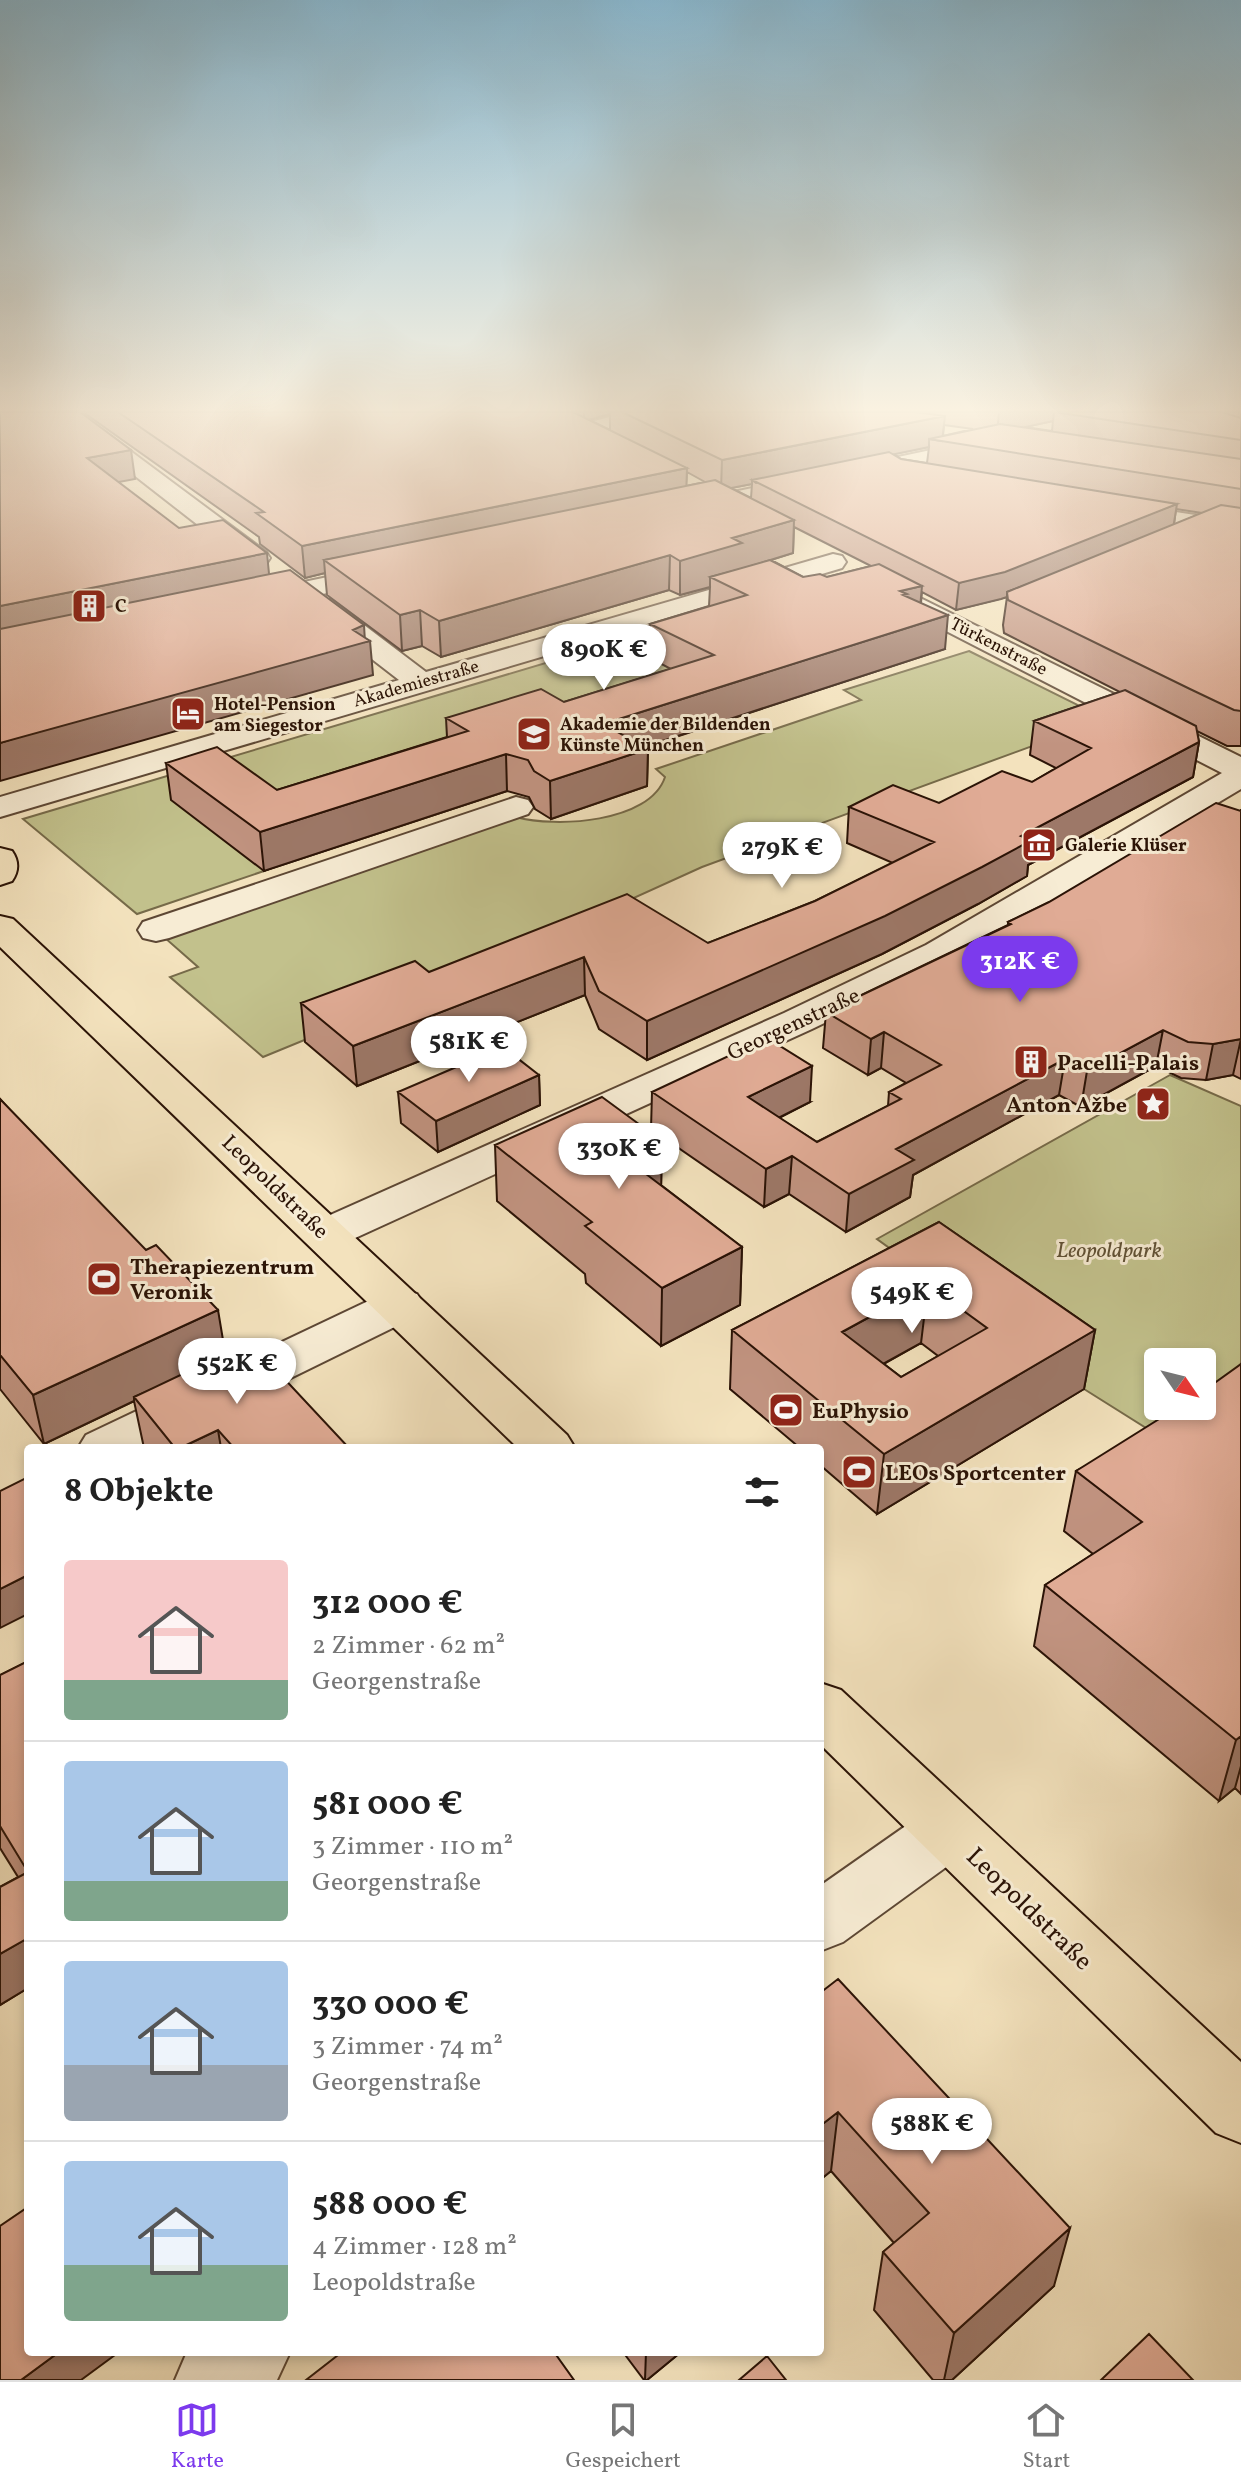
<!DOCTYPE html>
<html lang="de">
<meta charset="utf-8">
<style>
:root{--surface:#fff;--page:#f2f2f2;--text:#222;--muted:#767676;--line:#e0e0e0;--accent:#7c3aed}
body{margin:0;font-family:Vollkorn,serif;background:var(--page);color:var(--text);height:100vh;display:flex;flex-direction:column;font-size:30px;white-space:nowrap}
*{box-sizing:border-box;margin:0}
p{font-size:26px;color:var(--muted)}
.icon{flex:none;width:44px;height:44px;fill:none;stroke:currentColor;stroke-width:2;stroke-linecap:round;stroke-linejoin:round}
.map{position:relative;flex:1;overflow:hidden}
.sheet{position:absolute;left:24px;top:1444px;width:800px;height:912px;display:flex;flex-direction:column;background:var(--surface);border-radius:8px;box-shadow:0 4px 12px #0003}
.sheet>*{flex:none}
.needle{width:52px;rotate:125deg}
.tools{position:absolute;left:1144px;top:1348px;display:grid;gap:16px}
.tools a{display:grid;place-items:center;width:72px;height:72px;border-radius:8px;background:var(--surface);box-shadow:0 4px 12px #0003;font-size:40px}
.price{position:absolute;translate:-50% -68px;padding:0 18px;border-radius:28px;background:#fff;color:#222;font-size:26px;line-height:52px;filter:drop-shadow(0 2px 4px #0008)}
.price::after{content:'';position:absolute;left:50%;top:48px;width:24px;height:18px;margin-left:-12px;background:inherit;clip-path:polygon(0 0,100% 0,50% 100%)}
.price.on{background:var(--accent);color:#fff}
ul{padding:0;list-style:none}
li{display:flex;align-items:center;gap:24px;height:200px;padding:0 40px}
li+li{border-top:2px solid var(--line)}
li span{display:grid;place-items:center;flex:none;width:224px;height:160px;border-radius:8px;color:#555}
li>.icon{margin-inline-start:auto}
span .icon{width:96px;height:96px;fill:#fffc;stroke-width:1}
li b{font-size:34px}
h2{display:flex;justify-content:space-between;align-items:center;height:96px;padding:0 40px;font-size:34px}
.dock{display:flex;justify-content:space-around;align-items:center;height:112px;border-top:2px solid var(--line);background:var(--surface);font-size:22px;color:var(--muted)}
.dock a{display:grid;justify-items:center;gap:4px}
.dock .on{color:var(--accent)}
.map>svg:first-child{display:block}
.green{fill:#c2c18c;stroke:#766a49;stroke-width:2;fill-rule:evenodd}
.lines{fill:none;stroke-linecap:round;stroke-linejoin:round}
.minor-casing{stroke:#5d4734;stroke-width:4}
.major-casing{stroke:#2b1306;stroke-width:4}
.minor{fill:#f7ecd4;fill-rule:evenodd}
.major{fill:#f3e2bd;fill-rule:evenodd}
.wall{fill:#c19380;stroke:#2b1306;stroke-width:2;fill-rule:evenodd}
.shaded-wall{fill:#9d7868;stroke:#2b1306;stroke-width:2}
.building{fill:#e0ab95;stroke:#2b1306;stroke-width:2;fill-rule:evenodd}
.labels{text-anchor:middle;stroke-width:6;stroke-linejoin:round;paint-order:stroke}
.far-poi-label{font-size:18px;font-weight:bold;fill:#2b1306;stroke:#f7ecd4;text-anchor:start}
.far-street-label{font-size:18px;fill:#2b1306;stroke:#f7ecd4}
.street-label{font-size:22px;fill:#2b1306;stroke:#f7ecd4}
.poi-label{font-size:22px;font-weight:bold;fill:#2b1306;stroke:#f7ecd4;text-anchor:start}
.park-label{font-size:22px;font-style:italic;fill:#605035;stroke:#f7ecd4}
.near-street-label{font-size:26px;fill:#2b1306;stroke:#f7ecd4}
</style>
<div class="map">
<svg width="1241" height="2380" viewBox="0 0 1241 2380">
<rect width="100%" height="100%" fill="#f3e2bd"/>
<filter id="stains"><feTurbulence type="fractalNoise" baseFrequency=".0025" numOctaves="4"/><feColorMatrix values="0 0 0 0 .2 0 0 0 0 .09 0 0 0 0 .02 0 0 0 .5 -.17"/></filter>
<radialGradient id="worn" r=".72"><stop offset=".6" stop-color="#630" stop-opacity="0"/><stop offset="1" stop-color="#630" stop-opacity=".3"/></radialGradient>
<path class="green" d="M663 628 713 690 264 871 137 914 23 819Z
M969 651 1106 719 702 867 475 970 263 1057 170 977 198 967 165 938 516 817C555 828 650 823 665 777L656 769 861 700 844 690Z
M1170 1075 1241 1106V1427L1186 1453 1084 1389 877 1239ZM1158 1362H1202V1406H1158Z"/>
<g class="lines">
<defs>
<path id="minor" d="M53 412H78L266 552 270 558 266 564H248Z
M630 412H666L663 417 582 438 571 431 574 426Z
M987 438 995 440 998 445 995 450 691 515 679 508 691 501Z
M1117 503 1241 522V538L1108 515 1105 510 1108 505Z
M833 554 842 556 846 562 842 568 0 817V797L399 680 311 612 307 606 311 600H331L426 672Z
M385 565 394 567 398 573 394 579 256 608 246 606 242 600 246 594 256 592Z
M894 585 1241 757V789L952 961 812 1029 342 1244 326 1248 310 1244 303 1234 310 1224 784 1013 926 945 1222 773 884 599 880 593 884 587Z
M516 797 528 800 533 807 528 814 169 938 156 941 143 938 138 930 143 922Z
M400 1290 417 1294 424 1305 417 1316 148 1448H78L86 1435 383 1294Z
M949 1804 971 1811 980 1830 971 1849 843 1942 820 1951V1886L927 1811Z
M187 2352H290L277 2380H175Z"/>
<path id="major" d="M0 848 12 851C19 861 19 871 12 881L0 885Z
M0 916 13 919 567 1435 575 1448H518L0 947Z
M820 1683 841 1690 1241 2062V2143L1216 2133 820 1744Z"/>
</defs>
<use href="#minor" class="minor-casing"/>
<use href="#major" class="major-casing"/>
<use href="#minor" class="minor"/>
<use href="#major" class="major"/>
</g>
<path class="wall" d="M83 412H1241V746H1227L1197 731 1199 742 1193 777 1028 865 1027 876 978 904 882 954 647 1060 599 1029 585 995 357 1086 305 1042 301 1003 429 972 708 943 815 901 893 863 847 843 849 807 939 803 1032 782 1056 768 1030 755 1034 721 1120 692 1004 633 1003 625 1007 597 956 610 922 592 921 603 945 649 645 747 648 749 647 786 551 819 535 809 529 797 507 791 264 871 171 800 166 763 277 790 447 737 446 718 564 702 671 669 650 658V624L709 606 710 587 680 595 669 590 441 657 422 646 402 651 327 595 325 573 305 578 260 544 259 537ZM610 414V430L589 420ZM1053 421 1052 431 1025 427ZM944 425 973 429 943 436ZM929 447 927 463 901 459 894 454ZM687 472 705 482 686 486ZM752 484 751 498 731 488ZM1176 509 1202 513 1174 525ZM794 527 871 566 827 577H803L771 560 793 553Z
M1241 809V1079L1233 1075 1206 1080 1181 1078 1156 1066 1081 1107 1059 1095 913 1175 910 1197 846 1232 789 1194 764 1207 651 1129 652 1092 810 1102 779 1118 817 1142 888 1106 889 1092 906 1083 881 1068 868 1075 823 1048 826 1012 1008 925V922L1241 811Z
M539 1075 540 1105 438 1152 401 1123 398 1092Z
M0 1099 225 1354 349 1448H144L134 1401 44 1444 0 1389Z
M662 1141 661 1185 742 1247 740 1305 661 1346 586 1283 585 1274 497 1201 495 1145Z
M939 1222 1095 1330 1084 1389 877 1514 820 1465V1448H800L730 1389 732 1330ZM921 1343 938 1356 901 1377 884 1364Z
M1241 1364V1794L1235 1788 1219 1801 1034 1646 1045 1585 1093 1554 1064 1531 1076 1471 1202 1406Z
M28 1661V1988L0 2005V1887L18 1877 0 1848V1675Z
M820 1993 1054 2286 952 2380H933L874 2310 883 2252 894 2243 831 2171 820 2180Z
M623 2352H681L647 2380H644Z"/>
<path class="shaded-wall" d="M584 412H610V414L584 421Z
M999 412H1099H1054L1053 421 997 433Z
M945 416 942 441 929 439V447L756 483 752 480V484L721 490 722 460Z
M131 450 135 479 92 487 87 458Z
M687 468 686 498 324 560 325 573 305 578 302 546Z
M1177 504 1173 529 1007 592V597L1001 599 956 610 959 583Z
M794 520 793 553 741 569 710 577V587L680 595V561L732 538Z
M267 553 270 584 0 641V606Z
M670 555 669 590 441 657 439 621Z
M922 586 919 619 900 591Z
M420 610 422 646 402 651 400 615Z
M948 615 945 649 604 760 603 724Z
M364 625 365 642 370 641 373 675 0 781V743Z
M1199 742 1193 777 1028 865 1027 876 978 904 882 954 647 1060V1021L1021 836Z
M648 749 647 786 551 819 550 781Z
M506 754 507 791 264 871 260 832Z
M584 957 585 995 357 1086 353 1046Z
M1163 1030 1156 1066 1081 1107 1087 1071Z
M884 1032 881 1068 868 1075 871 1039Z
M1241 1039 1233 1075 1206 1080 1213 1044Z
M1065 1059 1059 1095 913 1175 910 1197 846 1232 849 1194 896 1149Z
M812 1066 810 1102 746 1134 748 1097Z
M539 1075 540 1105 438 1152 436 1121Z
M662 1141 661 1197 625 1158Z
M792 1156 789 1194 764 1207 766 1169Z
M742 1247 740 1305 661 1346 662 1288Z
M928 1285 921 1343 836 1390 842 1332Z
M218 1310 226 1358 134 1397V1401L44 1444 33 1395Z
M1095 1330 1084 1389 877 1514 884 1454Z
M218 1430 221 1448H180Z
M28 1575V1614L0 1628V1589Z
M1241 1736V1766L1235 1788 1219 1801 1236 1740Z
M28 1938V1988L0 2005V1954Z
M838 2112 831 2171 820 2180V2126Z
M1070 2228 1054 2286 952 2380H944L954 2333Z
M59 2352H119L81 2380H21Z
M646 2352H681L647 2380H645Z"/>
<path class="building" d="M0 412H80L131 450 87 458 179 528 223 520 267 553 0 606Z
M118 412H573L687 468 302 546 256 513 264 512Z
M622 412H915L945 416 722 460Z
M1054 412H1222L1241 418V440Z
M1000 424 1241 459V489L929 439Z
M889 452 901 459 1177 504 1005 572 959 583 752 480Z
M715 480 794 520 732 538 742 543 680 561 670 555 439 621 420 610 400 615 324 560Z
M1221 505 1241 508V711L1234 710 1190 689 1008 600 1007 592Z
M770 560 803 577 820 574 827 577 879 564 922 586 900 591 907 594 903 595 948 615 603 724 648 749 550 781 534 771 528 760 506 754 260 832 166 763 217 747 277 790 468 731 446 718 541 689 564 702 714 655 650 624 747 595 710 577Z
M290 570 364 625 353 630 370 641 0 743V629Z
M1125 690 1196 726 1199 742 1021 836 1032 840 982 867 885 916 647 1021 599 991 584 957 353 1046 301 1003 415 961 429 972 627 894 708 943 815 901 934 842 849 807 893 785 939 803 1002 771 1032 782 1091 748 1034 721Z
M1216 803 1241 811V1039L1213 1044 1188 1042 1163 1030 1087 1071 1065 1059 896 1149 914 1160 849 1194 792 1156 766 1169 652 1092 767 1038 812 1066 748 1097 817 1142 901 1099 889 1092 941 1065 884 1032 871 1039 826 1012 1011 924 1008 922 1049 902Z
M503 1047 539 1075 436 1121 398 1092Z
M602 1097 662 1141 625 1158 742 1247 662 1288 585 1226 592 1222 495 1145Z
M0 1099 146 1250 156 1245 218 1310 33 1395 0 1355Z
M939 1222 1095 1330 884 1454 732 1330ZM928 1285 987 1328 901 1377 842 1332Z
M250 1342 349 1448H234L218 1430 180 1448H175L134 1397Z
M1241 1364V1736L1236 1740 1045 1585 1142 1522 1076 1471 1180 1406H1202V1392Z
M28 1477V1575L0 1589V1491Z
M28 1661V1938L0 1954V1887L28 1872 0 1826V1675Z
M838 1979 1070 2228 954 2333 883 2252 929 2213 838 2112 820 2126V1993Z
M28 2207V2352H59L21 2380H0V2226Z
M1149 2334 1193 2380H1101Z
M342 2352H554L574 2380H306Z
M767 2356 786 2380H739Z"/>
<linearGradient id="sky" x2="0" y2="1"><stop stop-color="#89b8d0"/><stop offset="0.55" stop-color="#faf2e1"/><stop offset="1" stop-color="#faf2e1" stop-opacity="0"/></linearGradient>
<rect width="1241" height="745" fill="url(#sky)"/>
<defs>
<symbol id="building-square" viewBox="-11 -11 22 22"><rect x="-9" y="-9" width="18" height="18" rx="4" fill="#8f2418" stroke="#f7ecd4"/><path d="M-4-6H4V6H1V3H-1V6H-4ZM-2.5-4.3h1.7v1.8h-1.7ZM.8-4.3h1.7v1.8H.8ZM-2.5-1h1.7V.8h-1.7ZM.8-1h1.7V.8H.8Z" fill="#fff"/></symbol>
<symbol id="hotel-square" viewBox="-11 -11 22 22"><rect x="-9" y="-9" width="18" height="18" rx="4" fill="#8f2418" stroke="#f7ecd4"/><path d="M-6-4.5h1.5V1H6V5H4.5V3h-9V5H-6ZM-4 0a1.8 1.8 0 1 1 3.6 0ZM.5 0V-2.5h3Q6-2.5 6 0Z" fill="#fff"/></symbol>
<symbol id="university-square" viewBox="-11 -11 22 22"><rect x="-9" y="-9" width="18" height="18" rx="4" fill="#8f2418" stroke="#f7ecd4"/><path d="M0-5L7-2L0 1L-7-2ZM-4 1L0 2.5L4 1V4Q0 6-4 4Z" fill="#fff"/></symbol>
<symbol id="museum-square" viewBox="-11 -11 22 22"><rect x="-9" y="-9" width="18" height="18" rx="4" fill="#8f2418" stroke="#f7ecd4"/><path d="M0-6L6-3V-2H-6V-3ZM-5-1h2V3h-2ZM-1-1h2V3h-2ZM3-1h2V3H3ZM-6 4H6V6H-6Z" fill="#fff"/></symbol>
<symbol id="sight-square" viewBox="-11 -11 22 22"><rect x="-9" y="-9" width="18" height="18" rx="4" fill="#8f2418" stroke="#f7ecd4"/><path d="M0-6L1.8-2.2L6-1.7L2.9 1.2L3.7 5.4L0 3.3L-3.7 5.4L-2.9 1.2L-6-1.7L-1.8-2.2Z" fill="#fff"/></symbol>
<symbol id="stadium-square" viewBox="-11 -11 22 22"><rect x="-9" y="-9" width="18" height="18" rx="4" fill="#8f2418" stroke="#f7ecd4"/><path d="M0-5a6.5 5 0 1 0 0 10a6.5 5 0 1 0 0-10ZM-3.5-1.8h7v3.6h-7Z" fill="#fff"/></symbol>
</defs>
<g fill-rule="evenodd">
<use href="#building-square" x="69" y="586" width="40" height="40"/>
<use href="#hotel-square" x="168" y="694" width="40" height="40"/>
<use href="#university-square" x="514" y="714" width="40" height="40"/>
<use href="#museum-square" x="1019" y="825" width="40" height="40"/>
<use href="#building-square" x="1011" y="1042" width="40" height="40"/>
<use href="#sight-square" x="1133" y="1084" width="40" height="40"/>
<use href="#stadium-square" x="84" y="1259" width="40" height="40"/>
<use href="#stadium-square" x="766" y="1390" width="40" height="40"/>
<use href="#stadium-square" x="839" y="1452" width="40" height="40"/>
</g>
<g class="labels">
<g class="far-poi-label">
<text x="115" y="612">C</text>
<text x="214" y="710">Hotel-Pension<tspan x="214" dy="21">am Siegestor</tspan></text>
<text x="560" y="730">Akademie der Bildenden<tspan x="560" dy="21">Künste München</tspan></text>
<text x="1065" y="851">Galerie Klüser</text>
</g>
<g class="far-street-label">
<text transform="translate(999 646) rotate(27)" y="6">Türkenstraße</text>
<text transform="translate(416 683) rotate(-16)" y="6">Akademiestraße</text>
</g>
<g class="street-label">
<text transform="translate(793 1023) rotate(-25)" y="8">Georgenstraße</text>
<text transform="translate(276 1186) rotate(44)" y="8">Leopoldstraße</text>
</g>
<g class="poi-label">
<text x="1057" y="1070">Pacelli-Palais</text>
<text x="1127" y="1112" text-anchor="end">Anton Ažbe</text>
<text x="130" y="1274">Therapiezentrum<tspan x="130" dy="25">Veronik</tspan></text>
<text x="812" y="1418">EuPhysio</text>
<text x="885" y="1480">LEOs Sportcenter</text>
</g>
<g class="park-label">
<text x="1109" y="1257">Leopoldpark</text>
</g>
<g class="near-street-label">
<text transform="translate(1030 1908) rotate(44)" y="9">Leopoldstraße</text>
</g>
</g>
<rect width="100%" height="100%" filter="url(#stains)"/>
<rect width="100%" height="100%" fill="url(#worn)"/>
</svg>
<div class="tools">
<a><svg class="needle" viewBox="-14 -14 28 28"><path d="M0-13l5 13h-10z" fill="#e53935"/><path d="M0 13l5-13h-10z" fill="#767676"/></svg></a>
</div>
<b class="price" style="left:604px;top:692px">890K €</b>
<b class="price" style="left:782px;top:890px">279K €</b>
<b class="price on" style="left:1020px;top:1004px">312K €</b>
<b class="price" style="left:469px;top:1084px">581K €</b>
<b class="price" style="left:619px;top:1191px">330K €</b>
<b class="price" style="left:912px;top:1335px">549K €</b>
<b class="price" style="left:237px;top:1406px">552K €</b>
<b class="price" style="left:932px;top:2166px">588K €</b>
<section class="sheet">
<h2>8 Objekte<svg class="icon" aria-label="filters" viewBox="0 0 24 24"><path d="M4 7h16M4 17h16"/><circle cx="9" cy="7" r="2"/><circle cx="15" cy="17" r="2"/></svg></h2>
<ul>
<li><span style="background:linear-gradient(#f6c9c9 75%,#7fa58c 0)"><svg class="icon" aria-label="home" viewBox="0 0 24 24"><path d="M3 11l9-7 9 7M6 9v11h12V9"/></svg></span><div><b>312 000 €</b><p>2 Zimmer · 62 m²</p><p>Georgenstraße</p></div></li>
<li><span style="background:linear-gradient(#a9c7e8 75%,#7fa58c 0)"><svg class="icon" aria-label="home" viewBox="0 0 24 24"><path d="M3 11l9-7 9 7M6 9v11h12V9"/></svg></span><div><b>581 000 €</b><p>3 Zimmer · 110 m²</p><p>Georgenstraße</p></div></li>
<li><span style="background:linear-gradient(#a9c7e8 65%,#9aa5b1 0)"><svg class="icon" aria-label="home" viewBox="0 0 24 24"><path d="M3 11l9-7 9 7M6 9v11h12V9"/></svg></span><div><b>330 000 €</b><p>3 Zimmer · 74 m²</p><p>Georgenstraße</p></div></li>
<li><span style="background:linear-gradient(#a9c7e8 65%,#7fa58c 0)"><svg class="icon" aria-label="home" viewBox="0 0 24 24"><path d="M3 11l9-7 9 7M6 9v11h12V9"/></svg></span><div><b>588 000 €</b><p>4 Zimmer · 128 m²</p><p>Leopoldstraße</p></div></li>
</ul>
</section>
</div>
<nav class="dock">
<a class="on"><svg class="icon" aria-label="map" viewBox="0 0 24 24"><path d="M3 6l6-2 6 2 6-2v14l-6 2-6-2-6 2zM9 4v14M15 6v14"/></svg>Karte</a>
<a><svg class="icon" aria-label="saved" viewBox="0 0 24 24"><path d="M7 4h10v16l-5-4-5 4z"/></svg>Gespeichert</a>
<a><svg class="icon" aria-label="home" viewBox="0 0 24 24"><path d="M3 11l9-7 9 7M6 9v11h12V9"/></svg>Start</a>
</nav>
